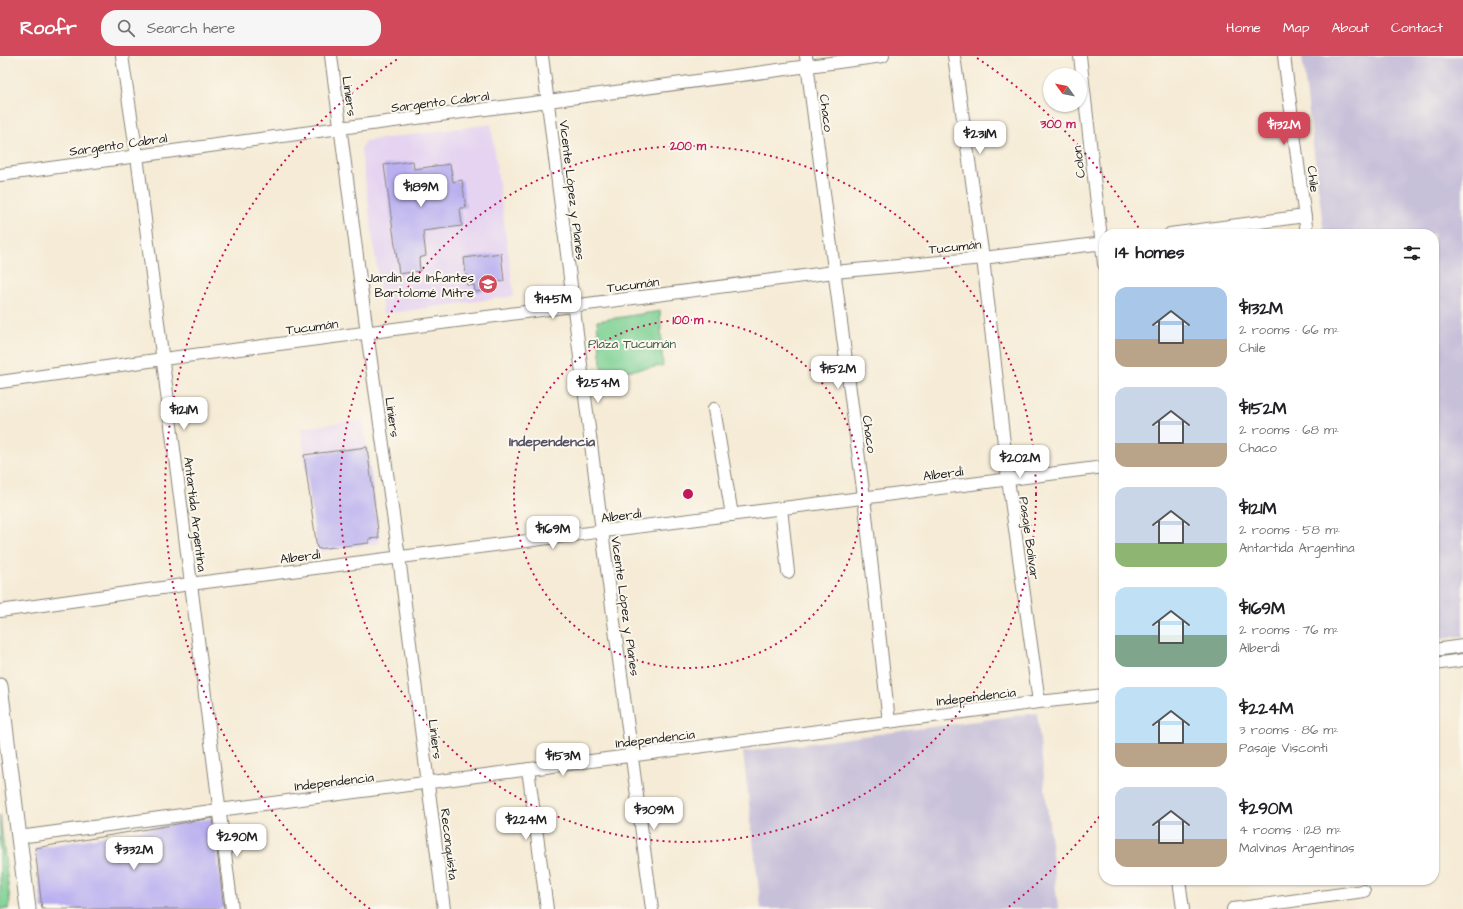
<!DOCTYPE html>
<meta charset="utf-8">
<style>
:root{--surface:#fff;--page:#f6f6f6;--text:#202124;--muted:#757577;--accent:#d1495b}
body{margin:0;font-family:"Architects Daughter",sans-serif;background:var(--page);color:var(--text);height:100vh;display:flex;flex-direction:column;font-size:15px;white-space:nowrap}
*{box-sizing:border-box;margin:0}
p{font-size:13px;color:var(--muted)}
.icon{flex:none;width:22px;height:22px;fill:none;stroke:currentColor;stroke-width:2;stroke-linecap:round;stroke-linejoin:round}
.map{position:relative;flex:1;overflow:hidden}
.panel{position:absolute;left:1099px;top:173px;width:340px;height:656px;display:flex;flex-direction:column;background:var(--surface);border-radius:16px;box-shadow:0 1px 3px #0004}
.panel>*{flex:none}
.needle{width:26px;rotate:303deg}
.tools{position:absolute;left:1043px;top:12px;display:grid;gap:8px}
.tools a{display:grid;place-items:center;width:44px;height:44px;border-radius:50%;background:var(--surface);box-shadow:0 1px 3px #0004;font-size:20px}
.price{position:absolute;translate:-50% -34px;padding:0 9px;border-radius:8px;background:#fff;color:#222;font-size:13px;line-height:26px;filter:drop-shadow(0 1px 2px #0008)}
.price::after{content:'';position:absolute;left:50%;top:24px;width:12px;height:9px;margin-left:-6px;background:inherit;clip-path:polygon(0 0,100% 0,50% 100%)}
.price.current{background:var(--accent);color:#fff}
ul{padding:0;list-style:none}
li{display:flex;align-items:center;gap:12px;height:100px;padding:0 16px}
li span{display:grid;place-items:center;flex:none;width:112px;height:80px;border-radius:12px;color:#555}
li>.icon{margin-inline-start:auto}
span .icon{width:48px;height:48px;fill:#fffc;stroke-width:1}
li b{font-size:17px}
h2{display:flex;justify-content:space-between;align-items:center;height:48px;padding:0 16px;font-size:17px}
header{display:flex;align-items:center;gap:24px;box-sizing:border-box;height:56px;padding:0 20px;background:var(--accent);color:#fff}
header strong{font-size:19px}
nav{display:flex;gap:22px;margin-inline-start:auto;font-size:14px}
.search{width:280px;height:36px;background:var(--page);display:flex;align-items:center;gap:10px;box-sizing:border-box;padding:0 14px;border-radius:16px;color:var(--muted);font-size:15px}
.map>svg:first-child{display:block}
.built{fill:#e5d3f1}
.industrial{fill:#c7c0d9}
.green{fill:#7bd093;stroke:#4c7658}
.building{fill:#bab0f0}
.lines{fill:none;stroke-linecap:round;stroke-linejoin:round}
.minor-casing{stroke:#888479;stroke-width:14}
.major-casing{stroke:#888479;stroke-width:17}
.minor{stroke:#fff;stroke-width:12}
.major{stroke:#fff;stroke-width:15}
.ring{fill:none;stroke:#c2185b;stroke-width:2;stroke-dasharray:2 4}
.labels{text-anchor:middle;stroke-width:4;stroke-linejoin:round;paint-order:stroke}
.street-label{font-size:13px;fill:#1c1c1c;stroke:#fbf7ec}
.poi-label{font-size:13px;fill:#1c1c1c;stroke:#fbf7ec;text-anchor:end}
.park-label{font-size:13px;fill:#3d5b46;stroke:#fbf7ec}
.neighbourhood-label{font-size:14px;font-weight:bold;fill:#535066;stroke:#fbf7ec}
.centre{fill:#c2185b;stroke:#fbf7ec;stroke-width:2}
.ring-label{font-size:12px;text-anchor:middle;font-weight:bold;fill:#c2185b;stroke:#fbf7ec;stroke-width:4;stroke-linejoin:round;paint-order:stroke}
</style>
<header>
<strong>Roofr</strong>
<div class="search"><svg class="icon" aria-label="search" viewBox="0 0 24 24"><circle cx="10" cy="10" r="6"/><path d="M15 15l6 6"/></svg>Search here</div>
<nav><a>Home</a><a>Map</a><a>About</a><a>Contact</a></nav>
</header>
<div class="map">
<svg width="1463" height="853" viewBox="0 0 1463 853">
<rect width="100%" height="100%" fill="#fbf7ec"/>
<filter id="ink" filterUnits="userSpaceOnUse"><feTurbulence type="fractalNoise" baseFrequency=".025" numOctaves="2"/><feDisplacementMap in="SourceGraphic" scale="8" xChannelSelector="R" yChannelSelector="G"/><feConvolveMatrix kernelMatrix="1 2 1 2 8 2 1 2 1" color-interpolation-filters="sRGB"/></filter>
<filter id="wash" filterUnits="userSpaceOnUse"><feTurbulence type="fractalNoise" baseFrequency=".012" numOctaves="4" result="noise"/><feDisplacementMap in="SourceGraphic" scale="16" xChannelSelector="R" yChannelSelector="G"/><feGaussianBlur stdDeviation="0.9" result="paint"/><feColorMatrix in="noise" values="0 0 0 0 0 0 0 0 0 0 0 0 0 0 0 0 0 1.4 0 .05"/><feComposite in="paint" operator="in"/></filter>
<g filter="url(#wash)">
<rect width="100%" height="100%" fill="#f5ebd6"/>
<path class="built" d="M491 68 514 240 383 258 361 93 365 85Z
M363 363 380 487 317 496 301 372Z"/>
<path class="industrial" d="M1302 0H1463V580L1434 583V178H1324Z
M1037 657 1058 853H761L743 696Z"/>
<path class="green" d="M660 255 663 310 602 318 597 265Z
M0 759 10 845 8 853H0Z"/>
<g id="blocks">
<path class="building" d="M413 105 414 113 450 108 453 126 462 124 466 152H460L462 170 423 175 426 200 419 202 420 215 399 218 384 109Z
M501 197 504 225 496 226V233L475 236 474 229H467L464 202Z
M367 391 379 482 369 483V487L317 493 304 399Z
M213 762 224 853H42L35 792Z"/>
</g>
</g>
<g filter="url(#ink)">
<use href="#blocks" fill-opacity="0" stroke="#888479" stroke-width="1"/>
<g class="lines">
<defs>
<path id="minor" d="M122 0 137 100 232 853
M331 0 367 277 399 501 444 853
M542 0 602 475 652 853
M806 0 864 441 889 666
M954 0 983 202 1008 423 1039 646
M1080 0 1104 208
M1284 0 1307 178
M0 119 340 72 548 45 883 0
M1170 178 1305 160
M0 326 163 303 834 216 983 202 1104 187
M714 353 732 459
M781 452 788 516
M0 555 190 528 1104 411
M1434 594 1463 590
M1434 608 1463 604
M528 713 547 853
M19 781 219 754 1039 646 1104 639
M1179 824 1183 853
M1233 853 1364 835"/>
<path id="major" d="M0 630 28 853"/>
</defs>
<use href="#minor" class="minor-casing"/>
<use href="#major" class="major-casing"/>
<use href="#minor" class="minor"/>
<use href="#major" class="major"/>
</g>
</g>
<g class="ring">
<circle cx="688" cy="438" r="174"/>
<circle cx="688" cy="438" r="348"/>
<path d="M1103 756A523 523 0 0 1 1006 853M370 853A523 523 0 0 1 399 2M977 2A523 523 0 0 1 1141 176"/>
</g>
<defs>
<symbol id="school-disc" viewBox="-11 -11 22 22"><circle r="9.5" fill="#d1495b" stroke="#fbf7ec"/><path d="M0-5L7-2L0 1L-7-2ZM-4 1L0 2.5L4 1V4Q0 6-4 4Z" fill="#fff"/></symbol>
</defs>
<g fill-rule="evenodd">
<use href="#school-disc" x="477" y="217" width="22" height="22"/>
</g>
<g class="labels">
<g class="street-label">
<text transform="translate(350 40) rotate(82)" y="5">Liniers</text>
<text transform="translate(440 45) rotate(-7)" y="5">Sargento Cabral</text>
<text transform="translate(827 57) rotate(83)" y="5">Chaco</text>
<text transform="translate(118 88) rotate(-8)" y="5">Sargento Cabral</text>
<text transform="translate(1078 106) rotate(-97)" y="5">Colon</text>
<text transform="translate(1314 123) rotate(83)" y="5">Chile</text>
<text transform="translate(573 134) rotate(83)" y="5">Vicente López y Planes</text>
<text transform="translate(955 190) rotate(-6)" y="5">Tucumán</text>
<text transform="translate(633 228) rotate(-7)" y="5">Tucumán</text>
<text transform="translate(312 270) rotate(-7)" y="5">Tucumán</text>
<text transform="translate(393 361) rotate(82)" y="5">Liniers</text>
<text transform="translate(870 378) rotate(82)" y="5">Chaco</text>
<text transform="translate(943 417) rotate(-7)" y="5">Alberdi</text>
<text transform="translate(196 458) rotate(83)" y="5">Antartida Argentina</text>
<text transform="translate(621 459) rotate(-7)" y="5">Alberdi</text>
<text transform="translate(1030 482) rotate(82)" y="5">Pasaje Bolivar</text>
<text transform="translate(300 500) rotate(-7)" y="5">Alberdi</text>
<text transform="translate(626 550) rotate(82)" y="5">Vicente López y Planes</text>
<text transform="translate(976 640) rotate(-7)" y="5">Independencia</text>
<text transform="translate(655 682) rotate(-7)" y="5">Independencia</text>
<text transform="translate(436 683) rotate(83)" y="5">Liniers</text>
<text transform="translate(334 725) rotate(-7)" y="5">Independencia</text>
<text transform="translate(450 788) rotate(83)" y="5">Reconquista</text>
</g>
<g class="poi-label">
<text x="474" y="226">Jardín de Infantes<tspan x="474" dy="15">Bartolomé Mitre</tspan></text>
</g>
<g class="park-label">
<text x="632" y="292">Plaza Tucumán</text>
</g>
<g class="neighbourhood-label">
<text x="552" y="390">Independencia</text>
</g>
</g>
<circle cx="688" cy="438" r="6" class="centre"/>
<g class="ring-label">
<text x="1058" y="72">300 m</text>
<text x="688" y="94">200 m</text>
<text x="688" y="268">100 m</text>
</g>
</svg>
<div class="tools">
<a><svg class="needle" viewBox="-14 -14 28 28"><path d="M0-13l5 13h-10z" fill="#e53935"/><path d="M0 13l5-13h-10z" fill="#757577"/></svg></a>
</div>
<b class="price current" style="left:1284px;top:90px">$132M</b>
<b class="price" style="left:980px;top:99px">$231M</b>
<b class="price" style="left:421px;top:152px">$189M</b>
<b class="price" style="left:553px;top:264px">$145M</b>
<b class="price" style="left:838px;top:334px">$152M</b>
<b class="price" style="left:598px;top:348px">$254M</b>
<b class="price" style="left:184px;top:375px">$121M</b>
<b class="price" style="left:1020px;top:423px">$202M</b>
<b class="price" style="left:553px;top:494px">$169M</b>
<b class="price" style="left:563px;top:721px">$153M</b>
<b class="price" style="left:654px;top:775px">$309M</b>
<b class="price" style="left:526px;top:785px">$224M</b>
<b class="price" style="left:237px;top:802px">$290M</b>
<b class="price" style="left:134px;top:815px">$332M</b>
<section class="panel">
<h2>14 homes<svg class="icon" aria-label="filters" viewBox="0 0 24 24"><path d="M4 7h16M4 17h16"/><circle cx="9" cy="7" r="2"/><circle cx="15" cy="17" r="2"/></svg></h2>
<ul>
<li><span style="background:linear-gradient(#a9c7e8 65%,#b9a48a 0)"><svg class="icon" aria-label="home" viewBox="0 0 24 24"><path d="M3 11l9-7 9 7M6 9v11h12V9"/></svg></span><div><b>$132M</b><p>2 rooms · 66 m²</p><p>Chile</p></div></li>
<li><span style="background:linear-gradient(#c9d6e8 70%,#b9a48a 0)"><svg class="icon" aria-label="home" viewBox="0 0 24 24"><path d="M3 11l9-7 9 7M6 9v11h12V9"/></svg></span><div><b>$152M</b><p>2 rooms · 68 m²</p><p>Chaco</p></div></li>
<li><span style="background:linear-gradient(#c9d6e8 70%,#8fb573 0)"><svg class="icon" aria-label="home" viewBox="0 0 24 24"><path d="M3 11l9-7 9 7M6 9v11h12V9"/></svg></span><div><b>$121M</b><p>2 rooms · 58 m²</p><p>Antartida Argentina</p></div></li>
<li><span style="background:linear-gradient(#bfe0f5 60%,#7fa58c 0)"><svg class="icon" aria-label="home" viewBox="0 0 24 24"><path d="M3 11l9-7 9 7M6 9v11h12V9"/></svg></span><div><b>$169M</b><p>2 rooms · 76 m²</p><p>Alberdi</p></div></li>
<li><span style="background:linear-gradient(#bfe0f5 70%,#b9a48a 0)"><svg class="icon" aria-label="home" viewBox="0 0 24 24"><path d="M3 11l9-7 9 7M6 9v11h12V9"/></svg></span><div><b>$224M</b><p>3 rooms · 86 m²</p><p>Pasaje Visconti</p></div></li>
<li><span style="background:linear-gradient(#c9d6e8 65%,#b9a48a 0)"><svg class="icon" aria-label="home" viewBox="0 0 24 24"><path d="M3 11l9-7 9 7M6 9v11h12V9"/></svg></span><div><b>$290M</b><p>4 rooms · 128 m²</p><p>Malvinas Argentinas</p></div></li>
</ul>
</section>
</div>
